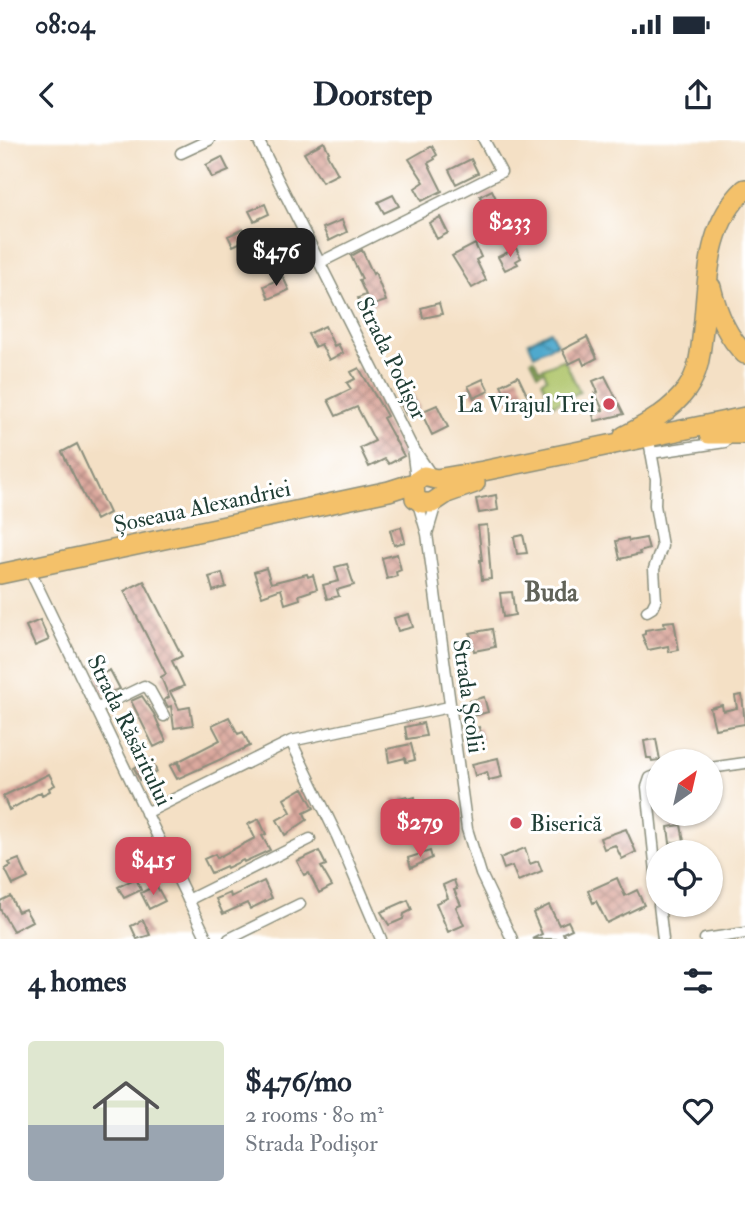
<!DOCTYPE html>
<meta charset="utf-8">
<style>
:root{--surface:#fff;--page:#f2f2f3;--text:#1f2937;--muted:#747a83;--line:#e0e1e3;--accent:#d1495b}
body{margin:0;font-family:"IM FELL Double Pica",serif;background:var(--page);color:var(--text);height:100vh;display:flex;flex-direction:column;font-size:26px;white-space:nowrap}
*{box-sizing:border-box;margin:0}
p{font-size:23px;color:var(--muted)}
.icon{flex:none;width:38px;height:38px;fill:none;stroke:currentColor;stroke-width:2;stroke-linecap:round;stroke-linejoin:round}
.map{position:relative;height:799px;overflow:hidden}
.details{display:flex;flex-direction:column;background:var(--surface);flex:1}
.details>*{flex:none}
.needle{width:46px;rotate:34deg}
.tools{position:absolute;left:646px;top:609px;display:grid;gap:14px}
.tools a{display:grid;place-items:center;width:77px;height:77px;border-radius:50%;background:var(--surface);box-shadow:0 2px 5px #0004;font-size:35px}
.price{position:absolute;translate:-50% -60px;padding:0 16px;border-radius:14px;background:var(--accent);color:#fff;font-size:23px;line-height:46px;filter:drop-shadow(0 2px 4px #0008)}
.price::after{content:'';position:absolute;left:50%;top:42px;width:21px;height:16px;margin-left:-10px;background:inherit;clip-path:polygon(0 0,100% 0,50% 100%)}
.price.active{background:#222;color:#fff}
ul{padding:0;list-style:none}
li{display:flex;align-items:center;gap:21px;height:175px;padding:0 28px}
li+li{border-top:2px solid var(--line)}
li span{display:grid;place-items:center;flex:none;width:196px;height:140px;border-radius:7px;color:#555}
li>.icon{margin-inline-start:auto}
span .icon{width:84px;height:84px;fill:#fffc;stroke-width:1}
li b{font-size:30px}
h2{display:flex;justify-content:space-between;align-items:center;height:84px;padding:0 28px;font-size:30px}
.status{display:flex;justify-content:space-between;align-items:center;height:49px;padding:0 35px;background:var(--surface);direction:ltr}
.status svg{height:19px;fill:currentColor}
header{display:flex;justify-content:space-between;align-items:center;height:91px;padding:0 28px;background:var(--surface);font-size:32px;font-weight:700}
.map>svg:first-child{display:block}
.grass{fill:url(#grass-tufts);stroke:#66804e;stroke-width:2}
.water{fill:url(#water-waves);stroke:#377380;stroke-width:2}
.building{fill:url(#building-cross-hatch)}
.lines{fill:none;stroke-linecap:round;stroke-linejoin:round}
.street-casing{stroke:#8a8e7c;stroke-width:13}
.highway-casing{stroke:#8a8e7c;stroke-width:22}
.street{stroke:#fff;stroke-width:10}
.highway{stroke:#f4c16b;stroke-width:19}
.poi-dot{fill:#d1495b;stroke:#fff;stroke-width:2.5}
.labels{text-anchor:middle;stroke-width:6;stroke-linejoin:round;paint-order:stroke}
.street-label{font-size:23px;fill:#1f3d34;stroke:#fff}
.poi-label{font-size:23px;fill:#1f3d34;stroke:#fff;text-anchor:end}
.quarter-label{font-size:26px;font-weight:bold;fill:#616359;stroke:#fff}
</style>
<div class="status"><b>08:04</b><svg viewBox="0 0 49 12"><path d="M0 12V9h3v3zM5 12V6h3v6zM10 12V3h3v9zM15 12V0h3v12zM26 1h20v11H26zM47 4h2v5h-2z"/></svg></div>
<header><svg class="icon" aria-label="back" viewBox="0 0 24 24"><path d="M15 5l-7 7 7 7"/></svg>Doorstep<svg class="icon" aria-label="share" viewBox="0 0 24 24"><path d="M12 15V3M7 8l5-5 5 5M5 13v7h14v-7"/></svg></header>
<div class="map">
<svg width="745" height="799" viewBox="0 0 745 799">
<defs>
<pattern id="grass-tufts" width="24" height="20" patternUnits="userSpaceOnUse" patternTransform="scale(1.75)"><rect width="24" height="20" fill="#aec469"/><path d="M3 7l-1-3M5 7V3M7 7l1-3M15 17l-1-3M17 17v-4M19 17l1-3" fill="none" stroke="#8da057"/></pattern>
<pattern id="water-waves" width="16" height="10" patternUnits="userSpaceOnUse" patternTransform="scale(1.75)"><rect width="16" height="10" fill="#4fa9cd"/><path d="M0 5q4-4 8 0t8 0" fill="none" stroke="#418ba7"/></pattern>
<pattern id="building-cross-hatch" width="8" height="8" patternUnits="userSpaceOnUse" patternTransform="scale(1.75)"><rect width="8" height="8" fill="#dba99e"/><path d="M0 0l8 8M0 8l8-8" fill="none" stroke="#b18b82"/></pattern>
</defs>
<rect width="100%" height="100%" fill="#fff"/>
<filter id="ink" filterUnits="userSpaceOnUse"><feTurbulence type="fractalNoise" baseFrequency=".0143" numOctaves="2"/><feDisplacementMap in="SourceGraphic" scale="14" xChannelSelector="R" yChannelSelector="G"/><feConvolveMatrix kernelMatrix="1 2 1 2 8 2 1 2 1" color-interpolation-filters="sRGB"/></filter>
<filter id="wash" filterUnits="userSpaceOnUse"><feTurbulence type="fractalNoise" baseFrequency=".00686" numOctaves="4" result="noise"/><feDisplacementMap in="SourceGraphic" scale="28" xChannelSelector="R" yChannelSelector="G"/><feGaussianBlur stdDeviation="1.57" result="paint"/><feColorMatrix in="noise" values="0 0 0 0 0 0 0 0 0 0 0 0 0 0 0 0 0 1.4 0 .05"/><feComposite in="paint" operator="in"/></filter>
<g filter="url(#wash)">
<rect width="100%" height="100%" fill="#f4e0c5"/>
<path class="grass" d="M534 219 539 230 564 219 580 252 553 265 542 241 547 238 544 231 538 234 531 220Z"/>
<path class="water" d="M550 191 557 204 534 215 528 202Z"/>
<g id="blocks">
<path class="building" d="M324 2 329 12 327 14 338 34 322 42 304 13Z
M432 6 437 15 434 17 435 19 428 23 442 51 422 61 415 48 424 42 409 19Z
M222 17 229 31 212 38 206 25Z
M471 19 478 33 456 44 449 30Z
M492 50 498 63 486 69 480 56Z
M393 55 399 66 384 73 378 62Z
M265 64 269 74 254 81 249 71Z
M440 77 448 93 437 99 429 83Z
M342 80 347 92 329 101 323 88Z
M243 89 248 99 233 106 228 96Z
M475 104 481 117 476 120 486 140 472 148 452 116Z
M516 108 521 118 516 121 518 124 505 130 498 117Z
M362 110 373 134 375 132 386 161 362 169 358 158 366 155 359 140 362 139 351 116Z
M283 137 289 150 269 159 264 146Z
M439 163 442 174 423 178 421 168Z
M325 186 334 206 338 204 343 213 329 220 321 204 315 207 308 194Z
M587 197 597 218 584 225 581 218 569 224 562 210Z
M359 228 387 276 383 278 404 316 389 324 385 319 369 327 360 308 375 301 357 267 336 276 328 260 351 249 347 243 355 239 351 232Z
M518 236 528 257 524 260 525 262 511 265 501 245Z
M605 236 624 274 595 281 593 275 603 270 595 253 598 252 593 241Z
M483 239 489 251 474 258 468 246Z
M413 254 420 268 406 275 399 261Z
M437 265 448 287 432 295 421 272Z
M77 304 109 373 96 380 62 312Z
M496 355 498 370 479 373 476 359Z
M487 385 491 439 482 440 480 420H482L478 386Z
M401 387 405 402 394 405 390 390Z
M523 395 527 413 517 414 514 397Z
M628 398 629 401 646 398 649 409 639 412 640 414 620 419 616 401Z
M397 414 401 430 396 432 397 436 387 439 382 418Z
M347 424 354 445 337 450 339 456 327 459 323 445 339 441 335 427Z
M266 428 271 443 307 434 308 437 313 435 317 449 299 455 300 459 285 464 281 449 262 456 254 432Z
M222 433 226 447 213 451 209 437Z
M144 441 182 516 172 521 184 546 170 552 179 569 190 567 193 585 174 588 171 566 168 567 164 560 169 557 161 537 166 534 124 451Z
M512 452 515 475 503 477 500 453Z
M409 474 413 487 398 491 394 478Z
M40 480 49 500 35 506 26 486Z
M674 481 679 510 669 512 668 506 648 510 642 495 645 494V490L665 487 664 482Z
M492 489 495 507 474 511 470 493Z
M110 530 120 549 103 554 102 551 99 552 95 544 97 543 95 537Z
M742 555 745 584 715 589 710 568 722 565 723 571 737 568 735 556Z
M142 556 154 574 166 601 154 607 131 561Z
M484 557 488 572 473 576 469 561Z
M229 577 238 594 243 592 250 606 177 639 170 626 177 622 181 631 179 621 220 600 212 585Z
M423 583 426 596 407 599 405 587Z
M479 587 483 599 471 603 467 591Z
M656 599 660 620 652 621 651 618H647L644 601Z
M411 604 415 620 406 622 405 618 389 622 387 609Z
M498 618 502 637 489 640 487 632 475 636 472 624Z
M151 619 157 632 140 640 134 628Z
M49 634 55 645 49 648 50 651 42 655 41 652 9 670 3 656Z
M303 648 314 668 304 673 307 680 285 695 277 680 291 672 284 659Z
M407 656 408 659 415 657 420 686 399 692 391 670 394 669 392 660Z
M259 679 266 694 262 696 270 710 244 722 243 720 227 728 226 726 211 733 204 719 215 714 217 718 255 698 248 684Z
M681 685 684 701 670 703 668 687Z
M626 689 636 712 622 719 615 705 604 709 600 698Z
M525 708 530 724 538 721 542 731 518 741 512 726 504 729 500 718Z
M319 711 326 725 321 727 332 746 319 753 309 733 304 735 297 721Z
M430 711 432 718 411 728 408 718Z
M19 719 28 738 13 745 5 729 11 726 9 723Z
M142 720 147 732 132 739 126 727Z
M136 738 141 750 124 758 118 747Z
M617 738 625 756 637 750 644 765 607 783 596 761 593 763 588 751Z
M454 740 457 749 454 750 461 765 456 767 464 785 448 792 436 763 448 758 443 745Z
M264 741 272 758 250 769 247 763 223 774 216 759 230 753 231 757Z
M156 745 165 761 149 769 141 753Z
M10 756 18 772 25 769 32 781 13 791 0 769V761Z
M408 760 412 770 404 774 403 779 389 785 381 772Z
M549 765 559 785 568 781 572 789 563 793 566 799H532L542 794 533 773Z
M143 780 150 795 137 799 131 786Z"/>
</g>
</g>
<g filter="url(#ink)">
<use href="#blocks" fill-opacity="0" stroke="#8a8e7c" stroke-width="2"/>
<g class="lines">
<defs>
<path id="street" d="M258 0 411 305 432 336
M181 13 209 0
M321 122 501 32 484 0
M412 308 416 340
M651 313 725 302
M417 360 427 394 467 689 481 734 512 799
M427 394 437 360
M33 437 207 799
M647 471 652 468 656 460 654 429 662 406 655 365 656 339 650 306
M96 569 144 546 149 549 164 576
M291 601 337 696 381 799
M710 628 745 623
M658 635 650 638 647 647 658 751
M146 673 291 601 449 567
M188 760 310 699
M659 765 663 799
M229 799 300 764
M705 799 745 793"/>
<path id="highway" d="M711 147C717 172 726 196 745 214
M709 294H745
M624 296C648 284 671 271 687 249 698 233 700 217 702 198 709 145 703 89 745 49
M414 343 415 358 422 363H432L447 353 475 343
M0 434 389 351 414 343 424 336 436 339 483 331 745 277"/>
</defs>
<use href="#street" class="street-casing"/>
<use href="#highway" class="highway-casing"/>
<use href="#street" class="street"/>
<use href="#highway" class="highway"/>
</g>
</g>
<g class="poi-dot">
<circle cx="609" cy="264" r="7"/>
<circle cx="516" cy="683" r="7"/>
</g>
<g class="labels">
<g class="street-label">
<text transform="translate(392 218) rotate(64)" y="8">Strada Podișor</text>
<text transform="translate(202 366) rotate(-12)" y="8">Șoseaua Alexandriei</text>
<text transform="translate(469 556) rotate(82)" y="8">Strada Școlii</text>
<text transform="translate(130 590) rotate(64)" y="8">Strada Răsăritului</text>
</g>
<g class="poi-label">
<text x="595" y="272">La Virajul Trei</text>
<text x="530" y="691" text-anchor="start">Biserică</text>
</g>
<g class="quarter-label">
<text x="551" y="461">Buda</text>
</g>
</g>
</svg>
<div class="tools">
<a><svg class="needle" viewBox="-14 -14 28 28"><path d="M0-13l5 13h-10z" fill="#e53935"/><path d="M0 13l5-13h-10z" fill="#747a83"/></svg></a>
<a><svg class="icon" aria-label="locate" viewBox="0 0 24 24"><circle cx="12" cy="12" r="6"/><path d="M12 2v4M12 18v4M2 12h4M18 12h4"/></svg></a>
</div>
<b class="price" style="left:510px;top:119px">$233</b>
<b class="price active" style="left:276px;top:148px">$476</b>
<b class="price" style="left:420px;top:719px">$279</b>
<b class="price" style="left:153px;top:757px">$415</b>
</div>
<section class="details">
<h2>4 homes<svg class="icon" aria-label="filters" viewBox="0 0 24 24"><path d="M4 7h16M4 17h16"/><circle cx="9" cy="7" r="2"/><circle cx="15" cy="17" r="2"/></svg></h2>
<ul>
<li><span style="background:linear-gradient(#dfe7d0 60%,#9aa5b1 0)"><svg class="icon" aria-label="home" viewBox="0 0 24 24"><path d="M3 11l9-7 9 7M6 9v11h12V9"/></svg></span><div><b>$476/mo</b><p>2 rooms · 80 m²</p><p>Strada Podișor</p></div><svg class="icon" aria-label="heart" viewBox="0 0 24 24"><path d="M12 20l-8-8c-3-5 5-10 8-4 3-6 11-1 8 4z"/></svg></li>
</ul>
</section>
